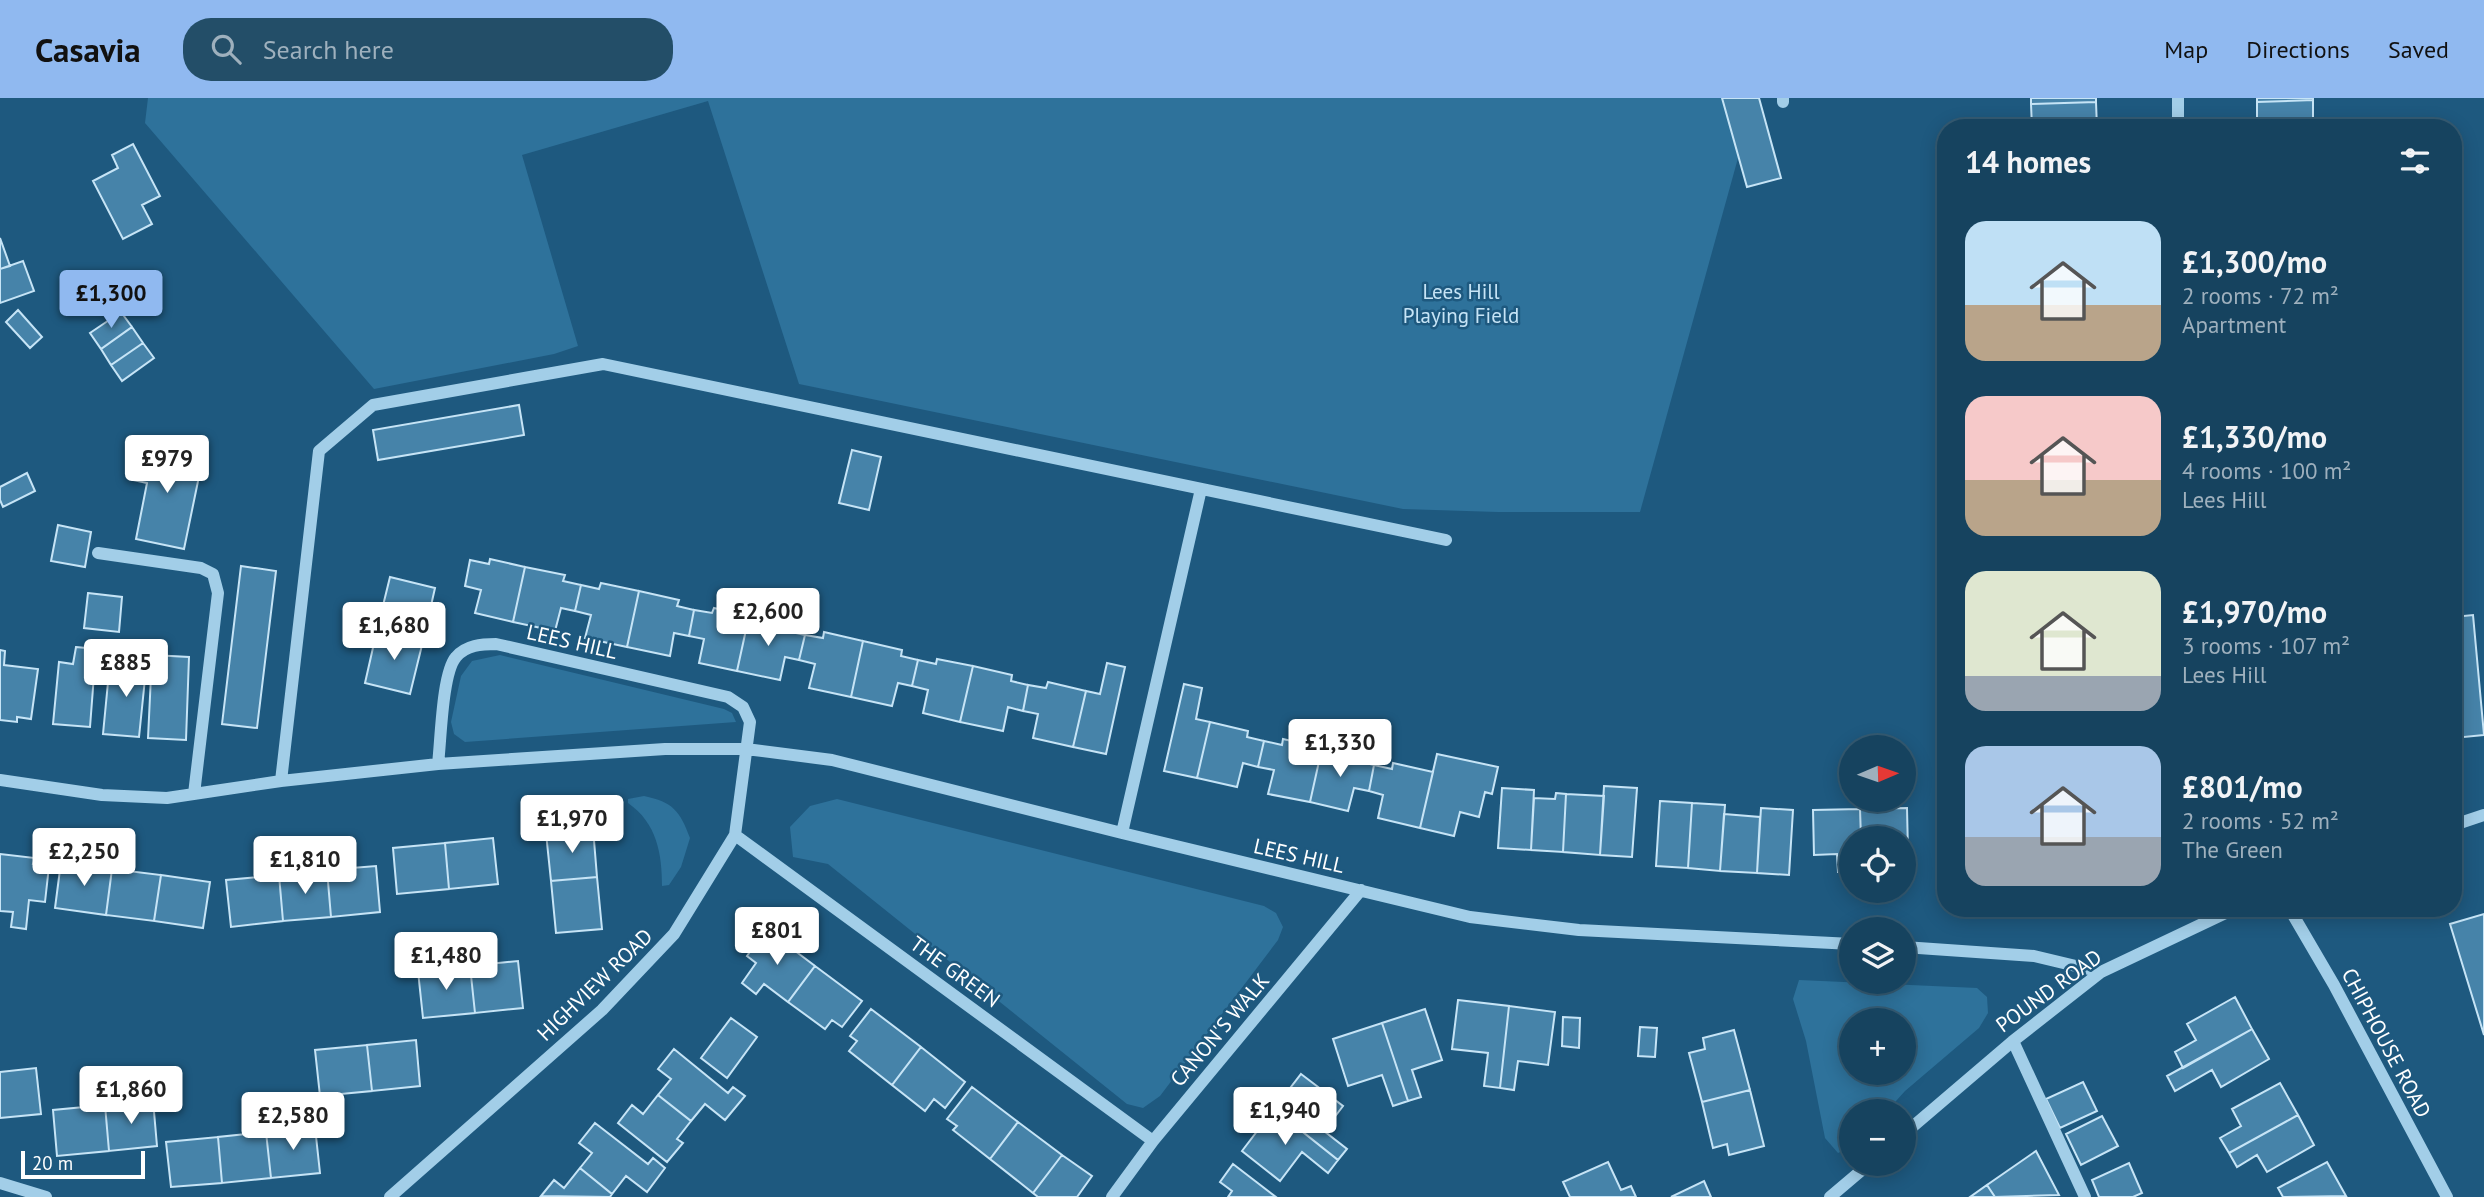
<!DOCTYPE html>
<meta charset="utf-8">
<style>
:root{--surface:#16435f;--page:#234e68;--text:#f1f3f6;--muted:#9eb0bd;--line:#355c74;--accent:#90b9f0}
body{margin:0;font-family:"PT Sans",sans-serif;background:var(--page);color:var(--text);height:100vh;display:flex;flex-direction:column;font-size:26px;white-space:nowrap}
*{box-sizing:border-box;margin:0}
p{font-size:23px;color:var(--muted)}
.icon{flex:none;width:38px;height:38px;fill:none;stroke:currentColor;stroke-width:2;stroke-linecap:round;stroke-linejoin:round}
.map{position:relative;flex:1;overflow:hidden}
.drawer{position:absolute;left:1937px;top:21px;width:525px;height:798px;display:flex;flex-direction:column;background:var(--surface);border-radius:28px;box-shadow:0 4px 18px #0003,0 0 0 2px var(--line)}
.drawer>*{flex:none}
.needle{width:46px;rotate:88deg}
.fabs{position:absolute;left:1839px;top:637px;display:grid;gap:14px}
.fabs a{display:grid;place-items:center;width:77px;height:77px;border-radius:50%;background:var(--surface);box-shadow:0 4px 18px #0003,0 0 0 2px var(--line);font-size:35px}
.scale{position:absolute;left:21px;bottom:18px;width:124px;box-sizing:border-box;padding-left:7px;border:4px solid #fff;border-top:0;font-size:19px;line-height:24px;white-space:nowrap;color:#fff;-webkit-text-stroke:5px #1e597f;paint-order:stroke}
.price{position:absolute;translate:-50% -60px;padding:0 16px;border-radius:7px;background:#fff;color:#222;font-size:23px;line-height:46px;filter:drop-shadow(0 2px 4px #0008)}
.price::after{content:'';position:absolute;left:50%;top:42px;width:21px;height:16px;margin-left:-10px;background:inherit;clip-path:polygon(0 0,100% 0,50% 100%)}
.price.current{background:var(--accent);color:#111}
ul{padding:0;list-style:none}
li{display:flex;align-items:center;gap:21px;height:175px;padding:0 28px}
li span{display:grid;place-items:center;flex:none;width:196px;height:140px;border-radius:21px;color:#555}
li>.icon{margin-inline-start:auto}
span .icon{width:84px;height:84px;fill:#fffc;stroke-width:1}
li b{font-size:30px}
h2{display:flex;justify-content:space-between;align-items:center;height:84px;padding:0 28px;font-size:30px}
header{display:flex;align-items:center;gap:42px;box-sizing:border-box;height:98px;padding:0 35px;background:var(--accent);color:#111}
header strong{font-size:33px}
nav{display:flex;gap:38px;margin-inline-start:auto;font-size:24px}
.search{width:490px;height:63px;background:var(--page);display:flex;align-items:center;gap:18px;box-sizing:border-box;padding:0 24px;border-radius:28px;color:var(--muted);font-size:26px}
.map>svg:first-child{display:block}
.green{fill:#2e729b;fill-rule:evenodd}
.building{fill:#4683a9;stroke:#c6e4f6;stroke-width:2}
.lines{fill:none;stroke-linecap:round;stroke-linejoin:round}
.minor{stroke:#a2cee8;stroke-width:12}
.labels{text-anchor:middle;stroke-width:5;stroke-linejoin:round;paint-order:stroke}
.park-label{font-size:21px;fill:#c6e4f6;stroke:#1e597f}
.street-label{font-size:21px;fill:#fff;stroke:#1e597f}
</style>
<header>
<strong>Casavia</strong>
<div class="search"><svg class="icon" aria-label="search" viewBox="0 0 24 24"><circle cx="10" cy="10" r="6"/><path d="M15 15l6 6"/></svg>Search here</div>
<nav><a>Map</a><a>Directions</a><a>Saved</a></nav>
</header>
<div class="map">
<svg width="2484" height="1099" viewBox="0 0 2484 1099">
<rect width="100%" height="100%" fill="#1e597f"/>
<path class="green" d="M148 0H1725L1743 42 1640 414H1498L1403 411 799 286 708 3 522 57 578 248 554 256 374 291 145 25Z
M500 557 724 611 732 615 736 624 465 644 454 636 451 624 461 578 472 563Z
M644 698C673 704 680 713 690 740L681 769 669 787 662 788C662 756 657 725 628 705V701Z
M837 701 1264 808 1276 815 1283 829 1278 842 1160 998 1143 1010 1127 1006 828 766 793 759 790 729 810 708Z
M1799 882 1977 890 1987 899 1988 915 1979 930 1905 993 1887 1013H1852L1851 1049 1838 1055 1825 1040 1806 943 1793 901ZM1852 922H1904V975H1852Z"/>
<path class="building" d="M1722 0H1759L1781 80 1747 89Z
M2031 0H2096V4L2031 6Z
M2257 0H2313V2L2257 4Z
M2313 2V22L2330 21 2331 30H2257V4Z
M2096 4 2097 30H2032L2031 6Z
M133 46 160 98 142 107 152 126 123 141 93 83 118 70 112 57Z
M0 140 10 168 0 171Z
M23 163 34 193 0 205V171Z
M18 212 42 239 30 250 6 224Z
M121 214 132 229 101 251 90 235Z
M132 229 143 245 111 267 101 251Z
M143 245 154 260 122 283 111 267Z
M519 307 524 337 378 362 373 332Z
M141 347 203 359 184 451 136 441 147 385 133 382Z
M852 352 881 359 869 412 839 405Z
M27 375 35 393 3 409 0 402V389Z
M58 427 91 434 85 469 51 463Z
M490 461 525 469 513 524 475 515 481 492 465 488 470 462 489 466Z
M241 468 276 473 257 630 222 626Z
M525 469 565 477 563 483 581 487 575 513 561 510 555 533 513 524Z
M390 479 435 490 423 543 377 532Z
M601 485 639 493 627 549 585 540 591 517 575 513 581 487 599 491Z
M639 493 679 502 677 508 694 512 689 538 674 535 670 558 627 549Z
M88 495 122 499 119 534 84 530Z
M714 510 749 518 737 573 699 565 704 541 689 538 694 512 712 515Z
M2473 517 2484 637 2454 640V519Z
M749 518 789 526 787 533 805 537 799 562 785 559 780 582 737 573Z
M377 532 423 543 410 596 365 585Z
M824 534 863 543 851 599 809 590 815 566 799 562 805 537 823 540Z
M863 543 902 552 901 558 918 562 912 588 898 585 892 608 851 599Z
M76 549 96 551 90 629 53 626 59 564 73 566Z
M0 552 5 553 4 567 38 571 31 621 17 619V624L0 622Z
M152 557 189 559 186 642 148 640Z
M125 559 147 561 139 639 103 636 109 574 124 575Z
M937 561 973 568 960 624 923 615 928 592 912 588 918 562 936 566Z
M1107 565 1125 569 1106 656 1073 649 1086 593 1100 596Z
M973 568 1012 577 1011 583 1028 587 1023 613 1008 609 1003 633 960 624Z
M1048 584 1086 593 1073 649 1033 640 1038 616 1023 613 1028 587 1046 590Z
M1184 586 1202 590 1196 621 1210 624 1197 680 1164 673Z
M1210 624 1248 633 1247 639 1264 643 1258 669 1243 665 1237 689 1197 680Z
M1283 641 1322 650 1310 704 1268 696 1274 672 1258 669 1264 643 1282 647Z
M1322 650 1358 658 1357 663 1374 667 1369 693 1354 690 1348 713 1310 704Z
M1437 656 1498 669 1492 696 1485 694 1479 719 1460 714 1454 738 1420 730Z
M1393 665 1433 674 1420 730 1378 720 1383 697 1369 693 1374 667 1392 671Z
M1604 688 1637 690 1632 759 1600 757Z
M1502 690 1534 692 1531 752 1498 750Z
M1556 695 1566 696 1563 754 1531 752 1534 700 1555 701Z
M1566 696 1604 698 1600 757 1563 754Z
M1660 703 1692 705 1688 770 1656 768Z
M1692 705 1725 707 1720 773 1688 770Z
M1761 710 1793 712 1789 777 1757 775Z
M1907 710 1908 754H1904V740H1861L1860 711Z
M1860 711 1861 740H1852V773L1838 774 1837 756 1814 757 1813 712Z
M1724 716 1760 719 1757 775 1720 773Z
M593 730 597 779 551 783 546 735Z
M493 740 498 786 449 791 445 745Z
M445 745 449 791 397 796 393 750Z
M1945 751H1946V792H1945Z
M0 756 35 760 33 766 49 768 45 804 29 802 26 831 11 829 13 814 0 813Z
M61 764 112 771 106 817 55 810Z
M376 768 380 814 331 819 327 772Z
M112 771 161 777 154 823 106 817Z
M327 772 331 819 283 823 279 777Z
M161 777 210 784 203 830 154 823Z
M279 777 283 823 231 829 226 782Z
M597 779 602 831 556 835 551 783Z
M2484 816V937L2450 826Z
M766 831 815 868 788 904 764 886 756 896 742 885 756 865 747 858Z
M518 863 523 910 475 915 470 868Z
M470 868 475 915 423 920 418 873Z
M815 868 862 903 842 929 832 922 825 931 788 904Z
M2235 899 2252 931 2183 970 2175 954 2196 942 2187 926Z
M1458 902 1509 908 1500 990 1484 988 1488 955 1452 951Z
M1509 908 1555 914 1548 967 1518 963 1514 992 1500 990Z
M871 911 921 949 892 987 849 953 857 943 850 938Z
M1425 911 1442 962 1412 972 1421 999 1408 1003 1382 925Z
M1563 919 1580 920 1579 950 1562 948Z
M731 920 757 939 727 980 701 960Z
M1382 925 1408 1003 1393 1008 1382 977 1348 988 1333 941Z
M1640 929 1657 930 1655 959 1638 958Z
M2252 931 2269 961 2221 989 2212 972 2175 993 2167 978Z
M1734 932 1750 992 1702 1004 1689 955 1705 951 1703 940Z
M416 942 420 988 372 993 367 947Z
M367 947 372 993 320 998 315 952Z
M921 949 965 984 945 1010 934 1001 925 1013 892 987Z
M674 951 728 995 733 989 745 998 725 1022 705 1006 691 1023 658 997 671 981 658 971Z
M36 970 41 1016 0 1020V974Z
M1301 976 1343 1008 1324 1033 1347 1051 1338 1062 1274 1011Z
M2083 984 2097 1013 2060 1030 2046 1001Z
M2280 985 2298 1017 2229 1055 2220 1040 2241 1028 2232 1011Z
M972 989 1018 1024 990 1061 953 1032 957 1028 947 1021Z
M1750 992 1764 1048 1729 1057 1727 1046 1713 1050 1702 1004Z
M658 997 691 1023 677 1041 683 1045 667 1064 618 1025 632 1007 643 1016Z
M153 1002 157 1048 109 1053 105 1007Z
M105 1007 109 1053 57 1058 53 1012Z
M1274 1011 1338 1062 1328 1075 1302 1054 1280 1083 1242 1053Z
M2298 1017 2314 1047 2267 1074 2257 1057 2237 1069 2229 1055Z
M2102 1018 2118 1048 2081 1067 2066 1036Z
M1018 1024 1062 1057 1033 1095 990 1061Z
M595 1025 648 1066 653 1060 665 1070 647 1094 626 1078 612 1096 580 1070 592 1055 579 1045Z
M315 1029 320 1075 271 1080 266 1034Z
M266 1034 271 1080 222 1085 218 1039Z
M218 1039 222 1085 171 1089 166 1044Z
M2036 1053 2059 1097 1995 1099 1987 1087Z
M1062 1057 1092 1078 1077 1099H1038L1033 1095Z
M1608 1064 1621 1092 1631 1088 1636 1099H1570L1563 1084Z
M2327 1064 2346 1098 2283 1099 2278 1090Z
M2129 1065 2142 1095 2133 1099H2099L2092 1082Z
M1233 1066 1276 1099H1228L1232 1093 1220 1084Z
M580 1070 612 1096 610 1099 541 1098 554 1082 564 1090Z
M1704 1083 1711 1099H1671Z
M1987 1087 1995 1099H1970Z"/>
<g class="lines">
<path class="minor" d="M1783 0V4
M2178 0V30
M98 455 201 470 213 476 218 495 194 696
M0 682 102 697 167 700 281 683 438 666 665 651H746L832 662 1122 735 1470 819 1579 832 1852 846
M281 683 319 353 373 307 603 266 1446 442
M2454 727 2484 717
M1122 735 1201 391
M735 737 1153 1043
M2289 810 2334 887 2447 1099
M1904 849 2034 858 2101 874
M2013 943 2085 1099
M1904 1036 2013 943 2101 874 2236 810
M0 1085 46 1099
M390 1099 602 912 674 836 735 737 750 624 743 609 728 599 496 546C482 546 466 547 456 559 442 575 441 642 438 666
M1112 1099 1153 1043 1361 792
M1830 1099 1869 1066"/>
</g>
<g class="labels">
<g class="park-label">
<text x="1461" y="201">Lees Hill<tspan x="1461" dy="24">Playing Field</tspan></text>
</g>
<g class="street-label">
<text transform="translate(572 544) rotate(13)" y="7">LEES HILL</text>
<text transform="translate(1299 758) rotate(13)" y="7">LEES HILL</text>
<text transform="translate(955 874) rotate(36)" y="7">THE GREEN</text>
<text transform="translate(595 887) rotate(-44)" y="7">HIGHVIEW ROAD</text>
<text transform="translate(2049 893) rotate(-36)" y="7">POUND ROAD</text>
<text transform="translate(1220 932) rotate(-50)" y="7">CANON'S WALK</text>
<text transform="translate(2386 945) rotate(62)" y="7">CHIPHOUSE ROAD</text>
</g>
</g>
</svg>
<div class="fabs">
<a><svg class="needle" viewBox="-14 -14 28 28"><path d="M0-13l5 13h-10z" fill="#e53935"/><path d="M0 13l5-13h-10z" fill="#9eb0bd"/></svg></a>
<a><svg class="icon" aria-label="locate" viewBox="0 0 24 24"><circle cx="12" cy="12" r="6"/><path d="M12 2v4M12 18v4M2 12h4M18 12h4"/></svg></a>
<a><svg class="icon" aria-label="layers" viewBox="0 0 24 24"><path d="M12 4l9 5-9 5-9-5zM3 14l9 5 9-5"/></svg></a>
<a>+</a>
<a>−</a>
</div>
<div class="scale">20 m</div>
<b class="price current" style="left:111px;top:232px">£1,300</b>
<b class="price" style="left:167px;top:397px">£979</b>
<b class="price" style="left:768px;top:550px">£2,600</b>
<b class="price" style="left:394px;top:564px">£1,680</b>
<b class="price" style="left:126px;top:601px">£885</b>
<b class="price" style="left:1340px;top:681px">£1,330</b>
<b class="price" style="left:572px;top:757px">£1,970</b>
<b class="price" style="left:84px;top:790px">£2,250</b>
<b class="price" style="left:305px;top:798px">£1,810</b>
<b class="price" style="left:777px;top:869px">£801</b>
<b class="price" style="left:446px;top:894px">£1,480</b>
<b class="price" style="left:131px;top:1028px">£1,860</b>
<b class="price" style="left:1285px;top:1049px">£1,940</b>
<b class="price" style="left:293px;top:1054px">£2,580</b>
<section class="drawer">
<h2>14 homes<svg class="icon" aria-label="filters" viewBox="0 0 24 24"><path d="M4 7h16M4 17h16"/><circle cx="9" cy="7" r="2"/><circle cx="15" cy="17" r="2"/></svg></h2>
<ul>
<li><span style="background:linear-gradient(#bfe0f5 60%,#b9a48a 0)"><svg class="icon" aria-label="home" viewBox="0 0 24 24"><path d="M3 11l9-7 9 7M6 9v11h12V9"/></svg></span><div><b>£1,300/mo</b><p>2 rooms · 72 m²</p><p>Apartment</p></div></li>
<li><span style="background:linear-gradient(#f6c9c9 60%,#b9a48a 0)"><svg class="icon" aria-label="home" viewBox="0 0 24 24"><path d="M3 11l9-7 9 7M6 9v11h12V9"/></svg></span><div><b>£1,330/mo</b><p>4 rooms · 100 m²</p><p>Lees Hill</p></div></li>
<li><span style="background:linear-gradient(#dfe7d0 75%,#9aa5b1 0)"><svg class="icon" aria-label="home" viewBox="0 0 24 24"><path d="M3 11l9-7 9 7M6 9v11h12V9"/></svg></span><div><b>£1,970/mo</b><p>3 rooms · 107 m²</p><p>Lees Hill</p></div></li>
<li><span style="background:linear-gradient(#a9c7e8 65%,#9aa5b1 0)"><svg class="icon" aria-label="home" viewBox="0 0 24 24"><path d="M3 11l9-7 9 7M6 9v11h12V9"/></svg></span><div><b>£801/mo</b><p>2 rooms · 52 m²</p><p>The Green</p></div></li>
</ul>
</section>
</div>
